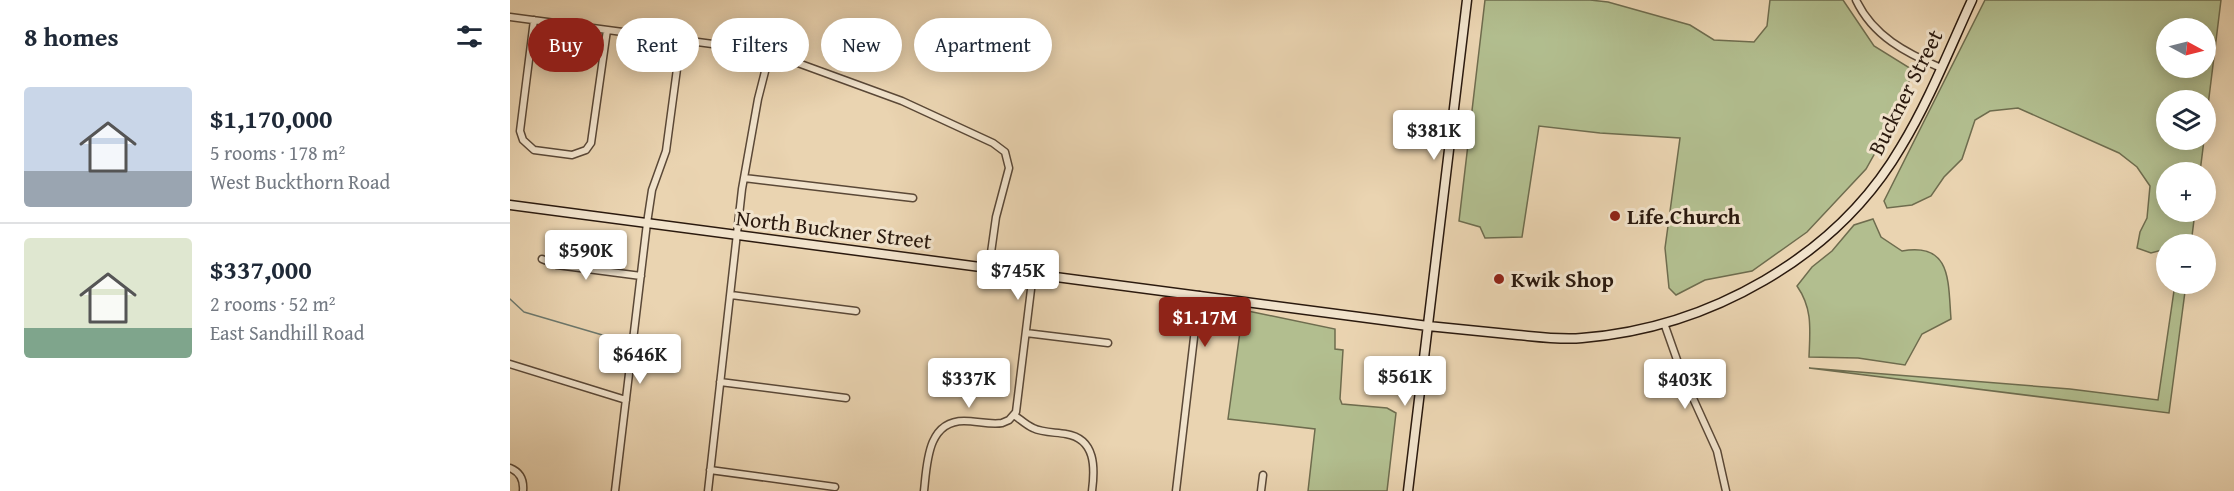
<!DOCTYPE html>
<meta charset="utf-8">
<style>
:root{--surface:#fff;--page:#f2f2f3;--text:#1f2937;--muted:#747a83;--line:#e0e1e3;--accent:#8f2418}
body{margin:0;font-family:"Gentium Book Plus",serif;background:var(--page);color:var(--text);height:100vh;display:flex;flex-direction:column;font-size:22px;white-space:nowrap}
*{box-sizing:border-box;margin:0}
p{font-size:20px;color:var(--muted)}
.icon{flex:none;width:33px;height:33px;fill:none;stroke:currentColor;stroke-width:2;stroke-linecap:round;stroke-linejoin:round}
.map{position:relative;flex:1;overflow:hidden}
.panel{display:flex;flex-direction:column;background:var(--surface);width:510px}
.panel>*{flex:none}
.banner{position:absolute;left:18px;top:18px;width:570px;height:54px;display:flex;gap:12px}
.needle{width:39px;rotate:97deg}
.controls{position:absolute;left:1646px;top:18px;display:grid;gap:12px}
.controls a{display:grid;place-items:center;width:60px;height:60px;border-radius:50%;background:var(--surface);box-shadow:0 3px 15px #0003;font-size:30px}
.price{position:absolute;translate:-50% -51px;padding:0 14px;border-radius:6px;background:#fff;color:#222;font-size:20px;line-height:39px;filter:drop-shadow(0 2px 3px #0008)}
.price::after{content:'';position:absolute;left:50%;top:36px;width:18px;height:14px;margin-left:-9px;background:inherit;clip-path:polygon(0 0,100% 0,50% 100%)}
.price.selected{background:var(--accent);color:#fff}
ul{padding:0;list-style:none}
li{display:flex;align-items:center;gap:18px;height:150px;padding:0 24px}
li+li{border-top:2px solid var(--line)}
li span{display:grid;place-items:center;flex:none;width:168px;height:120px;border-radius:6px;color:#555}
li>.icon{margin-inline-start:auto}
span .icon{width:72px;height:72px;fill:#fffc;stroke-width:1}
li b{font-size:26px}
h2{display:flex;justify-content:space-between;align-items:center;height:72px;padding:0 24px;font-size:26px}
.pill{padding:0 21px;border-radius:27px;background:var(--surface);box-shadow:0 3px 15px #0003;font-size:21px;line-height:54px}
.pill.selected{background:var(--accent);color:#fff}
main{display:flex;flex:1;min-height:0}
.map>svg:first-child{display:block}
.green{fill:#b2be8f;stroke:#6e6c4e;stroke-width:1.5;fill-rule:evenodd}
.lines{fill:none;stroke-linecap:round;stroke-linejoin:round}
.stream{stroke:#6c786d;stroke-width:1.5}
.street-casing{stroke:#5a4837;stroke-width:9}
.secondary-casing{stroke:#2a190e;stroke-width:11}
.street{stroke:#f1e3cc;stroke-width:6}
.secondary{stroke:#f1e3cc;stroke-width:8}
.poi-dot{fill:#8f2418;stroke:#f1e3cc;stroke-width:2}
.labels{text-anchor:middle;stroke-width:6;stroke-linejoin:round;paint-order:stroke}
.street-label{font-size:22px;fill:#2a190e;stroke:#f1e3cc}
.poi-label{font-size:22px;font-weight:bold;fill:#2a190e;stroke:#f1e3cc;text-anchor:start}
</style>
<main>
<section class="panel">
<h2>8 homes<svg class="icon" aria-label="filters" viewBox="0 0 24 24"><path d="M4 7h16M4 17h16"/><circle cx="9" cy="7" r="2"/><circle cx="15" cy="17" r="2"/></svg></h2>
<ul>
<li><span style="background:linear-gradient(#c9d6e8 70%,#9aa5b1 0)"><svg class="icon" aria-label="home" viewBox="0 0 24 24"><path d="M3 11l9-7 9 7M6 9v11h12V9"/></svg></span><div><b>$1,170,000</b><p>5 rooms · 178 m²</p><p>West Buckthorn Road</p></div></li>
<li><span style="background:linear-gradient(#dfe7d0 75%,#7fa58c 0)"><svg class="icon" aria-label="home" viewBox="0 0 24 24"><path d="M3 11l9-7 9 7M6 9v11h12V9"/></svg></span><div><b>$337,000</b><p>2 rooms · 52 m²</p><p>East Sandhill Road</p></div></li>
</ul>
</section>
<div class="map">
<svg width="1724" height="491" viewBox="0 0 1724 491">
<rect width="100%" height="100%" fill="#ead4b1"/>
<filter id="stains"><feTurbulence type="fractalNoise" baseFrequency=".00333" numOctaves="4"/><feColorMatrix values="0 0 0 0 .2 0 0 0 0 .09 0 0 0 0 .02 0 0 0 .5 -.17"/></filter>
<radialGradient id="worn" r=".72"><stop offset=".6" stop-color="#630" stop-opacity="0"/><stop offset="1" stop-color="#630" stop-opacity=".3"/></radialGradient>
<path class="green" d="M975 0H1080L1098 2 1180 25 1204 40 1244 42 1257 26 1260 0H1333L1364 46 1403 70 1389 110 1356 169 1297 232 1242 271 1195 280 1166 295 1159 288 1155 248 1170 138 1090 133 1029 126 1012 237 975 238 970 227 949 221Z
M1475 0H1711L1695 130V100H1656V140H1694L1690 172H1656V212H1685L1681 244H1656V249L1641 253 1627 248 1630 232 1637 218 1640 186 1627 167 1609 153 1508 108 1480 111 1465 120 1452 159 1434 177 1421 196 1402 205 1377 208 1374 201ZM1695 28V68H1656V28Z
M1363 219 1371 237 1392 251C1442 242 1438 282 1441 319L1412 334 1395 365 1348 358 1299 357C1300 330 1303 309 1287 286L1302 267 1322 251 1344 225Z
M1665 284H1676L1659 413 1299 368 1560 389 1648 400Z
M733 310 825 329V349L833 350 830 399 832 404 877 408 886 413 877 491H798L805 429 718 419Z"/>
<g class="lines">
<path class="stream" d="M0 299 14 312 106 339"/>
<defs>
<path id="street" d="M1346 0C1363 36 1396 53 1431 68
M0 17 255 51 392 101 483 143 495 152 499 168 486 217 479 267
M24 20 10 131 13 140 24 150 62 155 76 150 81 143 97 30
M234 178 403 198
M32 259 47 265 131 276
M221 295 346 311
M1154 323 1172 374 1207 451 1216 491
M516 333 598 343
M0 364 116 400
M210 382 336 398
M504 415C510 419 516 425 523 428 533 433 546 432 556 434 586 439 585 468 582 491
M0 468C10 472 14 480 13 491
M200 470 325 487
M105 491 137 223 142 190 156 151 171 39
M198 491 232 189 248 99 260 52
M414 491C417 464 417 421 454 421 467 421 480 425 492 423L499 420 506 412 523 273
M666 491 689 295
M751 491 753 475"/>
<path id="secondary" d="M0 205 918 326C948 329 978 332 1008 335 1029 337 1051 340 1072 338 1198 328 1326 258 1391 147 1419 101 1439 50 1462 0
M898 491 957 0"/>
</defs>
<use href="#street" class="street-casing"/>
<use href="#secondary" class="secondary-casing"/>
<use href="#street" class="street"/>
<use href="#secondary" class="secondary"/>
</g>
<g class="poi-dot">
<circle cx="1105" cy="216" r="6"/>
<circle cx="989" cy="279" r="6"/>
</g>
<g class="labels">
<g class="street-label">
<text transform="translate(1395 92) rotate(-63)" y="8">Buckner Street</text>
<text transform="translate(324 229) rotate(7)" y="8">North Buckner Street</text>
</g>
<g class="poi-label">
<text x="1117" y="224">Life.Church</text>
<text x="1001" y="287">Kwik Shop</text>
</g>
</g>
<rect width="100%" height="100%" filter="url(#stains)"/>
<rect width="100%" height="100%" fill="url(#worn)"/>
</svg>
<div class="controls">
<a><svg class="needle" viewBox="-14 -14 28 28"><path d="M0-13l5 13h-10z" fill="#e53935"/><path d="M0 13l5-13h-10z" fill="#747a83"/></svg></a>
<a><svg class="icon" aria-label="layers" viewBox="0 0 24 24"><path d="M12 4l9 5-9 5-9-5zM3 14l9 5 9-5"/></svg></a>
<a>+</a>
<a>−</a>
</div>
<b class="price" style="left:924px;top:161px">$381K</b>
<b class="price" style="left:76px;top:281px">$590K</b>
<b class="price" style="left:508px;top:301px">$745K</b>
<b class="price selected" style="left:695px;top:348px">$1.17M</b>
<b class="price" style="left:130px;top:385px">$646K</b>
<b class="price" style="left:895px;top:407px">$561K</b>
<b class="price" style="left:459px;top:409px">$337K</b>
<b class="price" style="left:1175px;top:410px">$403K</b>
<div class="banner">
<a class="pill selected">Buy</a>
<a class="pill">Rent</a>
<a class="pill">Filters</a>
<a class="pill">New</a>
<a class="pill">Apartment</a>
</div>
</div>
</main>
